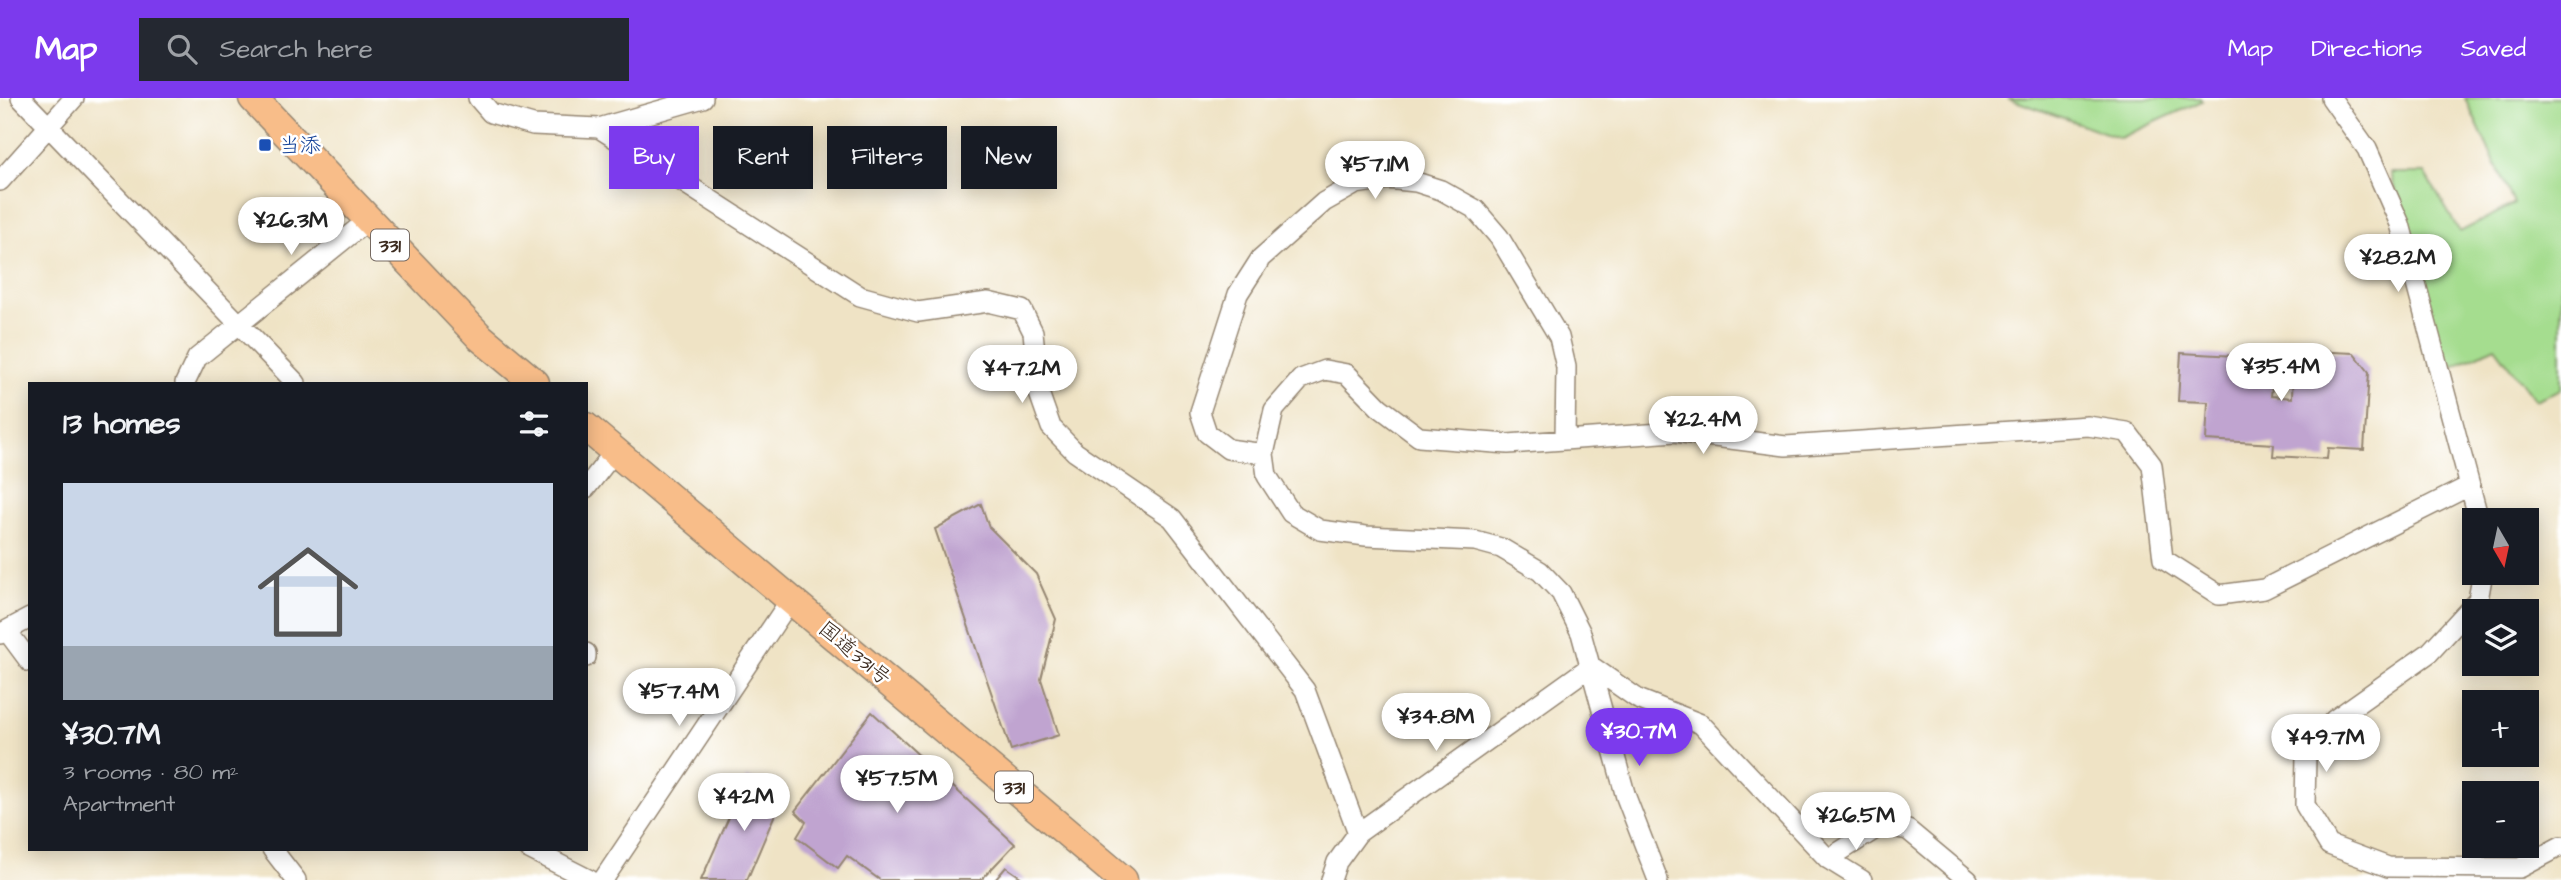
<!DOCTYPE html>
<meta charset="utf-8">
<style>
:root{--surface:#171b24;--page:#242831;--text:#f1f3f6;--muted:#9ea1a6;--accent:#7c3aed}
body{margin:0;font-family:"Architects Daughter","Klee One",sans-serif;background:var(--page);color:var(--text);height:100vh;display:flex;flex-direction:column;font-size:26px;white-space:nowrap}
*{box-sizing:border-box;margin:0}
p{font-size:23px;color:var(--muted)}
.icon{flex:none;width:38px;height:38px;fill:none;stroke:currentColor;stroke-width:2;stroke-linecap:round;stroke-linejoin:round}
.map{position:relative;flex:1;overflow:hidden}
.panel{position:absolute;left:28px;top:284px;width:560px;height:469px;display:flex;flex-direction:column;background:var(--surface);border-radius:0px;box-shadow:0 4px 18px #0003}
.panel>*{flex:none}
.guide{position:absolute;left:609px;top:28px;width:665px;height:63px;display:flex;gap:14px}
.needle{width:46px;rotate:171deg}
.fabs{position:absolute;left:2462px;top:410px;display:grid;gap:14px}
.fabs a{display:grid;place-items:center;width:77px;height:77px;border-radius:0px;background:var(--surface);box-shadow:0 4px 18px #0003;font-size:35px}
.price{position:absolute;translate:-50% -60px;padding:0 16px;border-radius:24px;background:#fff;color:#222;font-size:23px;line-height:46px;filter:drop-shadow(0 2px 4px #0008)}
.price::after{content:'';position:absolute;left:50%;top:42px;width:21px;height:16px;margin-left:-10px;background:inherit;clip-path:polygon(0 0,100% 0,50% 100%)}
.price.on{background:var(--accent);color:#fff}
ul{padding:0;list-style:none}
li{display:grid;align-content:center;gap:14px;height:371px;padding:0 35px}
li span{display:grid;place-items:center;height:217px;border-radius:0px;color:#555}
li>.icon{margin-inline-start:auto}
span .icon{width:126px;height:126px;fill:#fffc;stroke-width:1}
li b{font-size:30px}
h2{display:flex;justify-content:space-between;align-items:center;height:84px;padding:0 35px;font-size:30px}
.chip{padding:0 24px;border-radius:0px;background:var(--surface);box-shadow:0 4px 18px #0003;font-size:24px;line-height:63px}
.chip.on{background:var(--accent);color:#fff}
header{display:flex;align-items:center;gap:42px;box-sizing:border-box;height:98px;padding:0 35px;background:var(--accent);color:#fff}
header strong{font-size:33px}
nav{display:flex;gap:38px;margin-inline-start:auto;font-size:24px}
.search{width:490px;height:63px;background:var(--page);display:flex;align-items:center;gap:18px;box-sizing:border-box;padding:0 24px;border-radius:0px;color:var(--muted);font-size:26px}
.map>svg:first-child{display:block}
.green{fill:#a5dd8f;stroke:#708456;stroke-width:2}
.building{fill:#c0a4d0}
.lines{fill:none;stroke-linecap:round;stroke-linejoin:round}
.minor-casing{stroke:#958672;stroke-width:22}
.highway-casing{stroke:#958672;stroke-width:31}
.minor{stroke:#fff;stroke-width:19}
.highway{stroke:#f8bd89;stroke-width:28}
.transit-dot{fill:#1a4fb4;stroke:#fff;stroke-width:2.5}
.labels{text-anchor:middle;stroke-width:5;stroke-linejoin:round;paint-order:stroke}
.shield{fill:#fff;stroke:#766a62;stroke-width:2}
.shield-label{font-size:19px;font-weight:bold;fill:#3b2a1e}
.transit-label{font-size:21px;fill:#164399;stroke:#fff;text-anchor:start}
.street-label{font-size:21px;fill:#3b2a1e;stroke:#fff}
</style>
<header>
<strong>Map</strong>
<div class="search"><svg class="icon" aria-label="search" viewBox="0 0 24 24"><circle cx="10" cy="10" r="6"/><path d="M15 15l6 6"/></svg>Search here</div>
<nav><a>Map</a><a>Directions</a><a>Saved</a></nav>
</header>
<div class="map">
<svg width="2561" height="782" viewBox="0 0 2561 782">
<rect width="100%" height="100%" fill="#fff"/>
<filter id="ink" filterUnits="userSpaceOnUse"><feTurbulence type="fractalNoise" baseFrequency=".0143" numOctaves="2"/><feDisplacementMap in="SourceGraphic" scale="14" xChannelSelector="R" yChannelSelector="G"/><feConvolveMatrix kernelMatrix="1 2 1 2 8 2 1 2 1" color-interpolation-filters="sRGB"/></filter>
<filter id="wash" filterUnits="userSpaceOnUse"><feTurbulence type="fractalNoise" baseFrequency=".00686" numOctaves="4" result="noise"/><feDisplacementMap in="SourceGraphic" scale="28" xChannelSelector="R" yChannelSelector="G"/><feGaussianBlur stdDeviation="1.57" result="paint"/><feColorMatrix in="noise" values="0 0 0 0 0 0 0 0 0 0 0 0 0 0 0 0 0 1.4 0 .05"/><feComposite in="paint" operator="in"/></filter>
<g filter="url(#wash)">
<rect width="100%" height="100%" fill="#efe3c5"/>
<path class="green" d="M2007 0H2200L2202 3 2120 40Z
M2465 0H2561V291L2535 302 2495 249 2446 272 2390 75H2425L2460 134 2514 106Z"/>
<g id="blocks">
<path class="building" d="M2312 253 2354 255 2369 274 2364 352 2328 350 2327 361 2273 358 2274 346 2206 342 2208 304 2178 303 2181 255 2255 259 2254 287 2272 288 2271 298 2292 300 2293 272H2310Z
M981 406 989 429 1036 476 1056 521 1041 581 1059 637 1011 652 935 431Z
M872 614 1015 746 981 782H880L847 758 838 770 797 739 806 724 795 713Z
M747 679 784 695 747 782H701Z
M1006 769 1025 782H995Z"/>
</g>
</g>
<g filter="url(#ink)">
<use href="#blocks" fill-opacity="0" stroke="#958672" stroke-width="2"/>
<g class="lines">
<defs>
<path id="minor" d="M21 0 296 285
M478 0 491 15 533 27 599 30 703 0
M2331 0 2367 51 2400 126 2479 422
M599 30 860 198 918 214 988 204 1022 212 1033 234 1039 295 1051 329 1075 354 1172 420 1305 592 1358 735
M0 83 74 0
M185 285 197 260 367 123
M1264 356 1228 351 1207 335 1200 314 1238 196 1261 160 1324 104 1356 86 1387 81 1416 84 1441 92 1475 111 1499 139 1559 239 1566 269 1565 341
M586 390 615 353
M2483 474 2478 502 2429 555 2334 622 2306 658 2305 707 2329 747 2388 769 2520 770 2561 748
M7 533 30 564
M0 536 30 520
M586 555V559
M1591 568 1638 601 1701 626 1828 761 1862 782
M272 751 296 782
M529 751 590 782
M1828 761 1882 727 1908 732 1968 782
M603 782 791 501
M1331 782 1337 764 1358 735 1591 568
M1658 782 1626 699 1581 535 1561 495 1540 473 1501 450 1475 443 1366 438 1320 432 1291 415 1267 378 1264 356 1274 312 1301 281 1325 272 1347 276 1379 309 1419 339 1508 346 1675 334 1786 348 2088 328 2127 334 2152 367 2163 461 2219 497 2264 491 2469 388"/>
<path id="highway" d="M253 0 480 239 535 285
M586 329 1123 782"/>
</defs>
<use href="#minor" class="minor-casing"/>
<use href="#highway" class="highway-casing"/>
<use href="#minor" class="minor"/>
<use href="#highway" class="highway"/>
</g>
</g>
<rect class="transit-dot" x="258" y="40" width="14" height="14" rx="3.5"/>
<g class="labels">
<g class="shield">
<rect x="371" y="131.5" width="38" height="31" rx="5"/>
<rect x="995" y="673.5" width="38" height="31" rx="5"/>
</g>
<g class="shield-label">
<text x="390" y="154">331</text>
<text x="1014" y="696">331</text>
</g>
<g class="transit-label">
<text x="279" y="54">当添</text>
</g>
<g class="street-label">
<text transform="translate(855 555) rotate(40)" y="7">国道331号</text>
</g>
</g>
</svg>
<div class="fabs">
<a><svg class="needle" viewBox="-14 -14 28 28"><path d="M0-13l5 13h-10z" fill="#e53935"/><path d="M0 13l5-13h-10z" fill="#9ea1a6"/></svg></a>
<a><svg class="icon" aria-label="layers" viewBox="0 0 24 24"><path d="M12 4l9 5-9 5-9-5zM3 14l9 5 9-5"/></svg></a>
<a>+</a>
<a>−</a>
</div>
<b class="price" style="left:1375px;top:103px">¥57.1M</b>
<b class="price" style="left:291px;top:159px">¥26.3M</b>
<b class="price" style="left:2398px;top:196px">¥28.2M</b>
<b class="price" style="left:2281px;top:305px">¥35.4M</b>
<b class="price" style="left:1022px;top:307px">¥47.2M</b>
<b class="price" style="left:1703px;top:358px">¥22.4M</b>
<b class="price" style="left:679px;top:630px">¥57.4M</b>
<b class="price" style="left:1436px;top:655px">¥34.8M</b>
<b class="price on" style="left:1639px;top:670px">¥30.7M</b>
<b class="price" style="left:2326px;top:676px">¥49.7M</b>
<b class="price" style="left:897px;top:717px">¥57.5M</b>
<b class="price" style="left:744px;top:735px">¥42M</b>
<b class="price" style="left:1856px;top:754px">¥26.5M</b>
<div class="guide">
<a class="chip on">Buy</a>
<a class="chip">Rent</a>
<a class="chip">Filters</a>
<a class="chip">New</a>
</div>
<section class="panel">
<h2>13 homes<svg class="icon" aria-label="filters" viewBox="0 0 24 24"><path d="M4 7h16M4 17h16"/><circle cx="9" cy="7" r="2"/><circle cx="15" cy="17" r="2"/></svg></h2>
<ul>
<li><span style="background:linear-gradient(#c9d6e8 75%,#9aa5b1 0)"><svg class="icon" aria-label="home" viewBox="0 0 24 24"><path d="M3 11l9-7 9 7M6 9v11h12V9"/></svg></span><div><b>¥30.7M</b><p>3 rooms · 80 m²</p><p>Apartment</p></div></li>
</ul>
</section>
</div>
